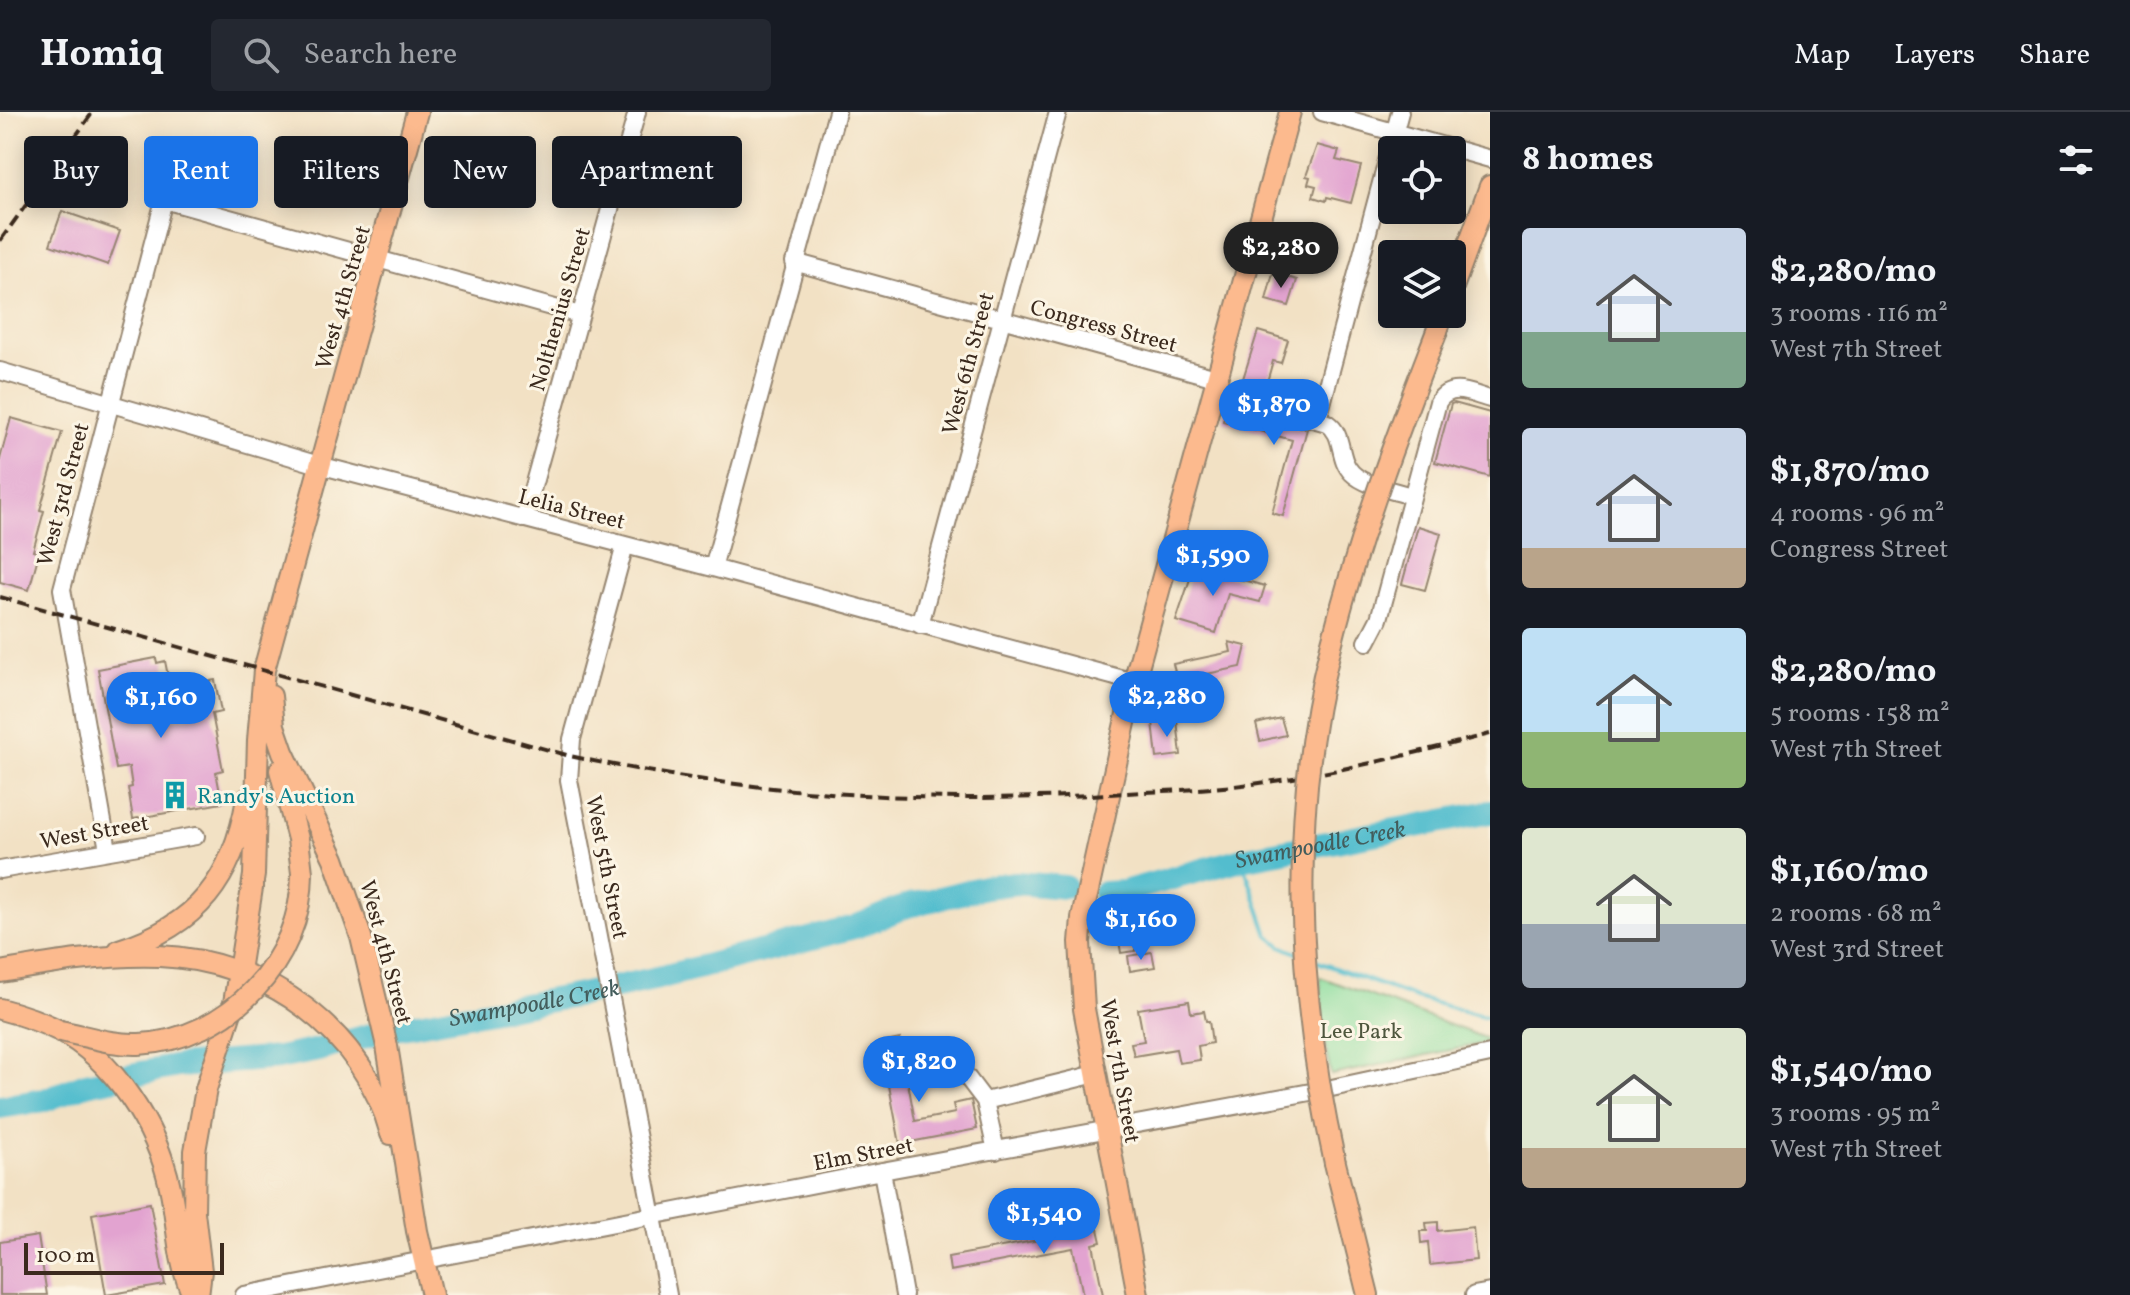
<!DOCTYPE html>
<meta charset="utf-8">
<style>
:root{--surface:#171b24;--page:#242831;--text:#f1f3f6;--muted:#9ea1a6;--line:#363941;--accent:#1a73e8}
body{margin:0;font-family:Vollkorn,serif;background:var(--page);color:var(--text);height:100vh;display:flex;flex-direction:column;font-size:30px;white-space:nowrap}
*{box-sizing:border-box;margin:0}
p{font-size:26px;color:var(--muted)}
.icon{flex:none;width:44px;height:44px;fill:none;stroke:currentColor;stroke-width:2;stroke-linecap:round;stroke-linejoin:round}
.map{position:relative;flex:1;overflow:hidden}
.panel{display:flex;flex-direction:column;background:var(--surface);width:640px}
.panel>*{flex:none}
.hud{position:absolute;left:24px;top:24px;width:760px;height:72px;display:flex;gap:16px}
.tools{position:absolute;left:1378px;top:24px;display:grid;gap:16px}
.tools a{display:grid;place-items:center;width:88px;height:88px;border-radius:8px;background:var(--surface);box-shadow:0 4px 20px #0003;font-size:40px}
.scale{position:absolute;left:24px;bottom:20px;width:200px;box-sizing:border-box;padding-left:8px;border:4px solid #3b2a1e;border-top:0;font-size:22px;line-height:28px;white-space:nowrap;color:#3b2a1e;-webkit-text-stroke:6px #fcf5e5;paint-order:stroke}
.price{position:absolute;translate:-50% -68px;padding:0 18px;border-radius:28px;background:var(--accent);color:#fff;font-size:26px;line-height:52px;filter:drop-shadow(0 2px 4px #0008)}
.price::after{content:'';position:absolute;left:50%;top:48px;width:24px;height:18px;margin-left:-12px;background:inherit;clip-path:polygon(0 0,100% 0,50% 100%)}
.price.on{background:#222;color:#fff}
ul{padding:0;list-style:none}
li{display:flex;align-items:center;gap:24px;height:200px;padding:0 32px}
li span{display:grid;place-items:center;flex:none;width:224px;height:160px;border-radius:8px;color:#555}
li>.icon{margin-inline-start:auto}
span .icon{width:96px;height:96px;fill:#fffc;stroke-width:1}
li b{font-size:34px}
h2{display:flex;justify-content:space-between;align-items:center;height:96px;padding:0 32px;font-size:34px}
.tag{padding:0 28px;border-radius:8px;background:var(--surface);box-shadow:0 4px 20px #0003;font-size:28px;line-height:72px}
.tag.on{background:var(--accent);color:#fff}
header{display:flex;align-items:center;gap:48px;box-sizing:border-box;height:112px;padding:0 40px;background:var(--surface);border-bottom:2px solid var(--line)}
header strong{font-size:38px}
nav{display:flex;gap:44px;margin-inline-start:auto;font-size:28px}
.search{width:560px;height:72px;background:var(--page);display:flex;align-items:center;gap:20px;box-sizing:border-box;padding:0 28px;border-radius:8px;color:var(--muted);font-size:30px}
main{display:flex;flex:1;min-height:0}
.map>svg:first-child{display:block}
.green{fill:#8add9d;stroke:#62845e;stroke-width:2}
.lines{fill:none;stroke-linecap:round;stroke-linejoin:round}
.stream{stroke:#52bdce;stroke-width:4}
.river{stroke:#52bdce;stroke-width:24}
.building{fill:#e2a3d0}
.minor-casing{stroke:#968671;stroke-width:20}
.major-casing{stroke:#968671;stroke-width:24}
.minor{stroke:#fff;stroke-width:16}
.major{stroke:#fcba8e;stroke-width:20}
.rail{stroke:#3b2a1e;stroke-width:4;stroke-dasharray:12 6;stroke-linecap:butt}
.major-bridge-casing{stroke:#968671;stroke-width:24;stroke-linecap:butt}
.major-bridge{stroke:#fcba8e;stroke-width:20}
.labels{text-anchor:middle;stroke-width:6;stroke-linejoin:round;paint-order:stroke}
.street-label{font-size:22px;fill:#3b2a1e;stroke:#fcf5e5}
.culture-label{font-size:22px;fill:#0d838f;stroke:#fcf5e5;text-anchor:start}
.park-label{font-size:22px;fill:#4f573e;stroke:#fcf5e5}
.water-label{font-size:24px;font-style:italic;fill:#435d5c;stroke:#fcf5e5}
</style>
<header>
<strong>Homiq</strong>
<div class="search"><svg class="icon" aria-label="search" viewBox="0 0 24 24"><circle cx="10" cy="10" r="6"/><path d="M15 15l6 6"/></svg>Search here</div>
<nav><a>Map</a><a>Layers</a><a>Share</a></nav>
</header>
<main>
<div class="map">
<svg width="1490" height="1183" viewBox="0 0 1490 1183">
<rect width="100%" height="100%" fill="#fcf5e5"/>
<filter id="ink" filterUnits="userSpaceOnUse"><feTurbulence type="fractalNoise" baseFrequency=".0125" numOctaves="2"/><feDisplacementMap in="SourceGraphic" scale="16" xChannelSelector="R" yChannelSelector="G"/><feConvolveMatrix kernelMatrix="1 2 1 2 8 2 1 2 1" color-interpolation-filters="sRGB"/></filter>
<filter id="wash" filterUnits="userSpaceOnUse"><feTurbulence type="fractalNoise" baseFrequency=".006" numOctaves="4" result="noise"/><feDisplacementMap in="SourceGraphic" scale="32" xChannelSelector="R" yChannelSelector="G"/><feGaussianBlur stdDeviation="1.8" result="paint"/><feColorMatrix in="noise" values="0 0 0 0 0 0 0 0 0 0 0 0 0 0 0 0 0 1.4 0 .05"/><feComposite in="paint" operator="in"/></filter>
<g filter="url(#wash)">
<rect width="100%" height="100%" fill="#f2e1c4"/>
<path class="green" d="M1320 865 1490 928V930L1331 963 1324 928Z"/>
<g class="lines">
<path class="stream" d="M1242 747 1268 823 1281 834 1299 842
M1310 847 1416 886 1490 906"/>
<g class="river">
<path id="s1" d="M1104 781 1123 780 1242 747 1490 700"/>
<path id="s2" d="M0 995 45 988 86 972 141 961 178 954 278 946 318 938 395 916 580 883 658 866 855 815 907 794 985 775 1016 771 1065 775"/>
</g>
</g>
<g id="blocks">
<path class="building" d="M1317 33 1339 39 1336 48 1361 54 1351 91 1327 85 1326 89 1313 85 1316 74 1308 72 1310 65 1306 64Z
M62 99 120 119 108 153 50 133Z
M1273 161 1297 168 1289 194 1266 188Z
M1258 219 1288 228 1281 251 1273 249 1264 280 1241 273Z
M1454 291 1490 301V365L1435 350 1451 292Z
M1227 295 1307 317 1283 404 1272 401 1292 328 1223 309Z
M11 306 62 320 40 398 44 399 33 439 39 441 29 478 0 470V347Z
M1418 414 1441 421 1425 478 1402 472Z
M1194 455 1265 474 1260 490 1228 482 1216 521 1176 509Z
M1229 530 1246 534 1241 555 1177 568 1173 552 1231 540Z
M156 546 157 551 165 549 170 574 162 575 168 608 202 602 196 572 215 568 221 600 212 602 223 658 216 660 222 691 133 707 128 676 132 675 129 655 116 657 98 557Z
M1281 606 1286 623 1260 629 1256 612Z
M1177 608 1181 643 1157 646 1153 610Z
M1131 809 1136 839 1121 841 1116 811Z
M1152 840 1155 855 1130 859 1128 844Z
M1189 889 1191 901 1204 899 1206 909H1209L1212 931 1198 934 1200 948 1179 951 1176 937 1134 944 1131 931 1144 929 1138 897Z
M900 927 915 1009 955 1001 953 992 971 988 977 1017 900 1032 881 931Z
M150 1091 165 1173 106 1183 92 1102Z
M1438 1110V1119L1473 1115 1476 1148 1430 1153 1428 1130 1421 1131 1420 1119H1427L1426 1111Z
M1098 1117 1101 1130 1093 1132 1103 1183H1083L1073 1136 950 1159 948 1145Z
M38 1124 47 1183H0V1130Z"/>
</g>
</g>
<g filter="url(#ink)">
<use href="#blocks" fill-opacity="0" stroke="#968671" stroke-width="2"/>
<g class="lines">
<defs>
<path id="minor" d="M1322 0 1490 47
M794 150 1216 266
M0 259 319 353 713 456 1134 570
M1213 279 1327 311C1345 323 1337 346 1352 361 1365 374 1393 378 1411 384
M1318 307 1400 0
M524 407 637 0
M625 433 572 627 569 668 668 1183
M713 456 837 0
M920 513 1058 0
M1367 530 1379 507 1438 290C1451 270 1471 282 1490 287
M108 738 62 477 164 88 580 203
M0 758 196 724
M951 944 985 989
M996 1039 985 989 1096 962
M882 1059 904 1183
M244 1183 882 1059 1327 977 1490 942
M1474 1183 1490 1180"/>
<path id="major" d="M1452 178 1490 74
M1437 219 1443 202
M271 584 274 614 283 640 334 747 361 825 387 934 417 1119 432 1183
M280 658 298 727 302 761
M119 838C198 813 233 767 247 687
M0 860C53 851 105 842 159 844 265 848 363 917 391 1022
M0 897C19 902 40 909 58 918 114 947 157 1015 170 1075 178 1110 177 1150 193 1183
M1335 1051 1368 1183
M198 1183 201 1159 194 1100 195 1039 206 977 234 891 254 763 258 628 264 558 417 0
M1138 1183 1084 897 1080 830 1082 806 1134 570 1290 0"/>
</defs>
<use href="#minor" class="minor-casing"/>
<use href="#major" class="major-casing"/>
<use href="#minor" class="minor"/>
<use href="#major" class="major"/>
<path class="rail" d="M0 129 93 0
M0 485 570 644C753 684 938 693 1125 681 1167 679 1210 677 1252 672 1333 662 1412 642 1490 622"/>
<defs>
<path id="major-bridge" d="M60 919C86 924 112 933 139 932 228 928 302 849 302 761
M1335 1051C1297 882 1288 703 1331 534 1358 426 1397 322 1437 219"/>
</defs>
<use href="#major-bridge" class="major-bridge-casing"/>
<use href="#major-bridge" class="major-bridge"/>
</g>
</g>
<defs>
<symbol id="building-bare" viewBox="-9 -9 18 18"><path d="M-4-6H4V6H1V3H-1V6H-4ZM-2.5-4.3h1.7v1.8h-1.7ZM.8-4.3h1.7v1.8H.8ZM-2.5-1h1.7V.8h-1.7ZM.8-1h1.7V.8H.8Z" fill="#0f9aa8" stroke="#fcf5e5" stroke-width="2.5" paint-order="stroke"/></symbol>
</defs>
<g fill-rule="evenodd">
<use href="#building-bare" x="155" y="663" width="40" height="40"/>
</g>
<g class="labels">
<g class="street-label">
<text transform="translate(342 185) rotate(-74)" y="8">West 4th Street</text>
<text transform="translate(559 197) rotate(-74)" y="8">Nolthenius Street</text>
<text transform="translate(1104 213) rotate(15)" y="8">Congress Street</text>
<text transform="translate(967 251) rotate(-75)" y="8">West 6th Street</text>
<text transform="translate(62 382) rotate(-75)" y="8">West 3rd Street</text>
<text transform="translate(572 396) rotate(14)" y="8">Lelia Street</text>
<text transform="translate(94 719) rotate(-10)" y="8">West Street</text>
<text transform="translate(608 755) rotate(79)" y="8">West 5th Street</text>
<text transform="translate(387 840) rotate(75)" y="8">West 4th Street</text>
<text transform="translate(1121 959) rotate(80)" y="8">West 7th Street</text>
<text transform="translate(863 1041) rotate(-11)" y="8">Elm Street</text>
</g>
<g class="culture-label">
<text x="197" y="691">Randy's Auction</text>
</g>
<g class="park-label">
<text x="1361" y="926">Lee Park</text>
</g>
<g class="water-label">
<text dy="8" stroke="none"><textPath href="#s1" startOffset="222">Swampoodle Creek</textPath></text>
<text dy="8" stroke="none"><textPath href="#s2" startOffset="546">Swampoodle Creek</textPath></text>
</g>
</g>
</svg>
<div class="tools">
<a><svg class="icon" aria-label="locate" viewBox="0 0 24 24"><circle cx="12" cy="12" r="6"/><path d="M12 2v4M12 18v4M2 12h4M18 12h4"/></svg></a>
<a><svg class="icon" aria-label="layers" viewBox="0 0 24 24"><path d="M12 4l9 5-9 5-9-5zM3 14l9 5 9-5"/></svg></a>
</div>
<div class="scale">100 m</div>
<b class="price on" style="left:1281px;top:178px">$2,280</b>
<b class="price" style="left:1274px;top:335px">$1,870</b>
<b class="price" style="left:1213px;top:486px">$1,590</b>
<b class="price" style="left:1167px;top:627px">$2,280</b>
<b class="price" style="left:161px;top:628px">$1,160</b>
<b class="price" style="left:1141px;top:850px">$1,160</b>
<b class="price" style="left:919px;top:992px">$1,820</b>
<b class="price" style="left:1044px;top:1144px">$1,540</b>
<div class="hud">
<a class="tag">Buy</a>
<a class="tag on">Rent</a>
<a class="tag">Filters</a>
<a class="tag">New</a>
<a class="tag">Apartment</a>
</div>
</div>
<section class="panel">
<h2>8 homes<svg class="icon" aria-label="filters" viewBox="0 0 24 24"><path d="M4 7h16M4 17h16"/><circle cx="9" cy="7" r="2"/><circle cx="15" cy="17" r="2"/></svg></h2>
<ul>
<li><span style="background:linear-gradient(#c9d6e8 65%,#7fa58c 0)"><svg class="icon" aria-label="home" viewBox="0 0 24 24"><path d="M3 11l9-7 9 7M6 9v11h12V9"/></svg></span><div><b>$2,280/mo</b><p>3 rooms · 116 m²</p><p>West 7th Street</p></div></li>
<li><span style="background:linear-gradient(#c9d6e8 75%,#b9a48a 0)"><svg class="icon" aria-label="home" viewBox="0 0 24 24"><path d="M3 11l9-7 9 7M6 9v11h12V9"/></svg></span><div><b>$1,870/mo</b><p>4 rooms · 96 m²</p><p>Congress Street</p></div></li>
<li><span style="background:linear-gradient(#bfe0f5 65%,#8fb573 0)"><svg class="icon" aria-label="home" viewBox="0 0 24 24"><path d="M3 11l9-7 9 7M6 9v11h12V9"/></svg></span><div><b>$2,280/mo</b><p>5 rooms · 158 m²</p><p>West 7th Street</p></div></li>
<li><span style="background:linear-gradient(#dfe7d0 60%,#9aa5b1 0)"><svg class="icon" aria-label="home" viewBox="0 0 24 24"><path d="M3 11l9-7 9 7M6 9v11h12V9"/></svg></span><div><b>$1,160/mo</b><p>2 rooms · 68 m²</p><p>West 3rd Street</p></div></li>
<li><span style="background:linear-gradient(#dfe7d0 75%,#b9a48a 0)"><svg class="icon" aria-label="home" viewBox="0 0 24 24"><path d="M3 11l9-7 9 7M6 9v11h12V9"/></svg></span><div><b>$1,540/mo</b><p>3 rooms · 95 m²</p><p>West 7th Street</p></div></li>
</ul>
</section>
</main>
